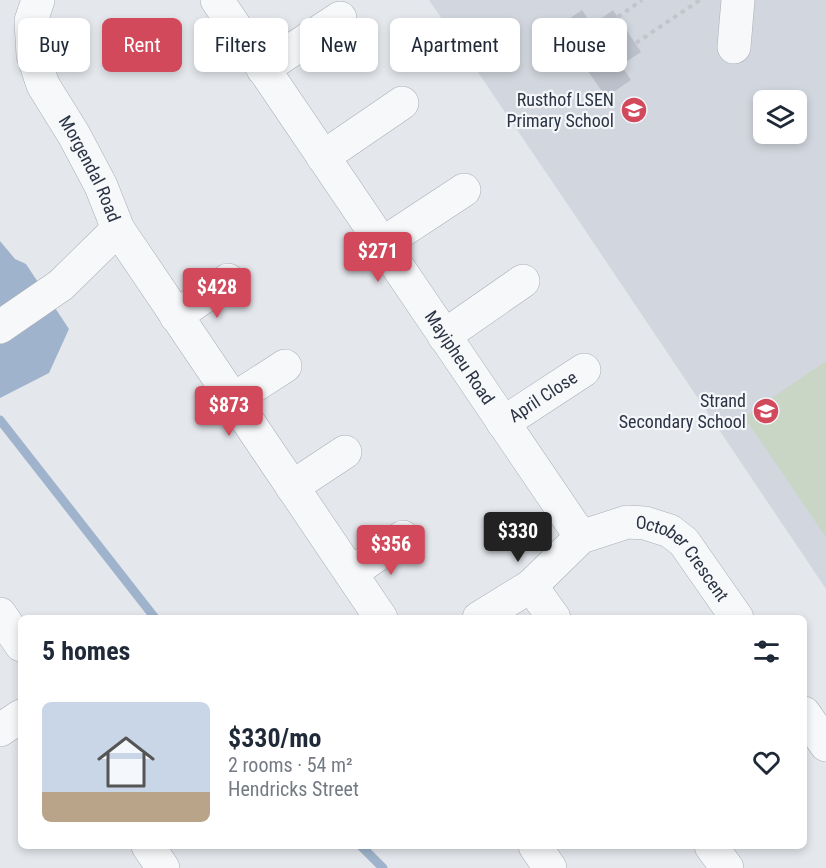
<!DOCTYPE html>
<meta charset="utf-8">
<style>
:root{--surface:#fff;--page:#f2f2f3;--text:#1f2937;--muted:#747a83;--line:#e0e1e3;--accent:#d1495b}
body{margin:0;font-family:"Roboto Condensed",sans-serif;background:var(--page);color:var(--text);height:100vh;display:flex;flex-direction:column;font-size:22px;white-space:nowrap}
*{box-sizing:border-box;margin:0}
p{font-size:20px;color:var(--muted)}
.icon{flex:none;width:33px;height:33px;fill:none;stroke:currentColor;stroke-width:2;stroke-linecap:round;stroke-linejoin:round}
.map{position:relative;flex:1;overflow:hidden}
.panel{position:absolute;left:18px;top:615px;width:789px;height:234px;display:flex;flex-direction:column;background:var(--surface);border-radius:9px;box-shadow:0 3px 9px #0003}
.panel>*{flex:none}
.top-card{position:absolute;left:18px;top:18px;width:790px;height:54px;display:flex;gap:12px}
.buttons{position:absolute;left:753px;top:90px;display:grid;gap:12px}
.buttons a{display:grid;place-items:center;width:54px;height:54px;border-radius:9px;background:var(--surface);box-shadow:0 3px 9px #0003;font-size:30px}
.price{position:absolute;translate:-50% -51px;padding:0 14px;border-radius:6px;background:var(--accent);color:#fff;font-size:20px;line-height:39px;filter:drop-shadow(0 2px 3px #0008)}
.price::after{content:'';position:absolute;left:50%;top:36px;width:18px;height:14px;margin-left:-9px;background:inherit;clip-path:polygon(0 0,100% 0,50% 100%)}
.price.current{background:#222;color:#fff}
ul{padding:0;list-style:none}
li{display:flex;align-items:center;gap:18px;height:150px;padding:0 24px}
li+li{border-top:2px solid var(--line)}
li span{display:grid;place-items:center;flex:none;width:168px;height:120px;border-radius:9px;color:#555}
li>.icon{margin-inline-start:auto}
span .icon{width:72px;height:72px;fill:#fffc;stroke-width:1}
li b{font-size:26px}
h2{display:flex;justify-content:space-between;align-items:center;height:72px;padding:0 24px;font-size:26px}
.pill{padding:0 21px;border-radius:9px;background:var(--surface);box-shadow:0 3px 9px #0003;font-size:21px;line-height:54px}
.pill.current{background:var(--accent);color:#fff}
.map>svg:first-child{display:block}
.built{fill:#d2d6de;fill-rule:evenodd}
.green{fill:#c9d6c5}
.water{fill:#9fb4cc}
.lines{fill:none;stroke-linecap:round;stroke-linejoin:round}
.stream{stroke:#9fb4cc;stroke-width:9}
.building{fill:#bbc0ca}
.minor-casing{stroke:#a9aeb7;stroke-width:34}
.path{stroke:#c2c5cb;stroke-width:4;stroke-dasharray:4.5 4.5;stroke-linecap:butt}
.minor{stroke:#f7f8fa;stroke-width:33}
.labels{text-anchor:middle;stroke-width:4.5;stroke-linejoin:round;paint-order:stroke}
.poi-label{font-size:18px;fill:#2b3445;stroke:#f4f6f9;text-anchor:end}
.street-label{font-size:18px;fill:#2b3445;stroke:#f4f6f9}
</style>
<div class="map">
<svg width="826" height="868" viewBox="0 0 826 868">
<rect width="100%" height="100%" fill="#e4e7ec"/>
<path class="built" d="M429 0H826V589L587 233ZM764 100H796V134H764Z"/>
<path class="green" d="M826 361V537L744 417Z"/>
<path class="water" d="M0 241 15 259 26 264 69 329 49 373 0 398Z"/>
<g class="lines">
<path class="stream" d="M0 420 155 618
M361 846 383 868"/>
</g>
<path class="building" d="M582 10 592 25 613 10 641 52 621 65 631 80 606 97 557 27Z"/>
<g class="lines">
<defs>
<g id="minor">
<path id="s1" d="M38 0 31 21 33 55 43 85 74 135 101 186 118 229 381 618"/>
<path id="s2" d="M217 0 581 537"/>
<path d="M734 47 738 0"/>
<path d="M263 69 340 18"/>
<path d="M323 157 402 103"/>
<path d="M382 244 464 190"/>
<path d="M176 316 228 280"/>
<path d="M0 327 61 285 118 229"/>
<path d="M444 336 523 281"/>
<path d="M234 399 285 366"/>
<path id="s3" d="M503 423 584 370"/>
<path d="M292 487 345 452"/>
<path d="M351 573 403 537"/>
<path d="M531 586 554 618"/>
<path d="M0 614 21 645"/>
<path id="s4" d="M479 618 531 586 581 537 627 522 645 523 670 531 684 542 737 618"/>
<path d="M804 713 826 745"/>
<path d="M0 730 21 716"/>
<path d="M148 846 163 868"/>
<path d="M535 846 550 868"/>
<path d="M711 846 727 868"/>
</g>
</defs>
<use href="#minor" class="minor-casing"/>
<path class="path" d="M618 17 642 0
M636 43 700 0"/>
<use href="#minor" class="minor"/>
</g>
<defs>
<symbol id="school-disc" viewBox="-11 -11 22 22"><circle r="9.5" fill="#d1495b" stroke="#f4f6f9"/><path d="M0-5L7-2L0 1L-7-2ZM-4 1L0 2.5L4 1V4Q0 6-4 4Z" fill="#fff"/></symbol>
</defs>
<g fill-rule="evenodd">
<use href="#school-disc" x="619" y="95" width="30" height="30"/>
<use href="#school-disc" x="751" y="396" width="30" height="30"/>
</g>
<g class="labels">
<g class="poi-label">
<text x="614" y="106">Rusthof LSEN<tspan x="614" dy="21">Primary School</tspan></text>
<text x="746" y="407">Strand<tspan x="746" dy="21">Secondary School</tspan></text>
</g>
<g class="street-label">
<text dy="6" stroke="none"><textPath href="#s1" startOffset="184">Morgendal Road</textPath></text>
<text dy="6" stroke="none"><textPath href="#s2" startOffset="432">Mayipheu Road</textPath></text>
<text dy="6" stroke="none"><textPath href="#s3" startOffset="48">April Close</textPath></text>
<text dy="6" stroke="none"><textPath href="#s4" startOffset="250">October Crescent</textPath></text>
</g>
</g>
</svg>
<div class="buttons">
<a><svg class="icon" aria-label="layers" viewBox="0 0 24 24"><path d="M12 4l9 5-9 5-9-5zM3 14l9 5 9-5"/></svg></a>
</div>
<b class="price" style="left:378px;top:283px">$271</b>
<b class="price" style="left:217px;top:319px">$428</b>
<b class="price" style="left:229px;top:437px">$873</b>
<b class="price current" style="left:518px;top:563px">$330</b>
<b class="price" style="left:391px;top:576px">$356</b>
<div class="top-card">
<a class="pill">Buy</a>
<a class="pill current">Rent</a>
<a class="pill">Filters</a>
<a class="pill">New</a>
<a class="pill">Apartment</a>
<a class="pill">House</a>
</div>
<section class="panel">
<h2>5 homes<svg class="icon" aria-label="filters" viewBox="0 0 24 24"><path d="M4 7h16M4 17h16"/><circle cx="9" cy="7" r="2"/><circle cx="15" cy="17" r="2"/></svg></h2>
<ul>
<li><span style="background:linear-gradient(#c9d6e8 75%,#b9a48a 0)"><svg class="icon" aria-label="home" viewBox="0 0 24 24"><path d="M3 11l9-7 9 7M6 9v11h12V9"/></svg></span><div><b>$330/mo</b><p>2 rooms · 54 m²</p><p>Hendricks Street</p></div><svg class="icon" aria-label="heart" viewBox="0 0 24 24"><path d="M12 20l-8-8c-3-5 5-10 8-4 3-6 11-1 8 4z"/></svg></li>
</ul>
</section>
</div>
